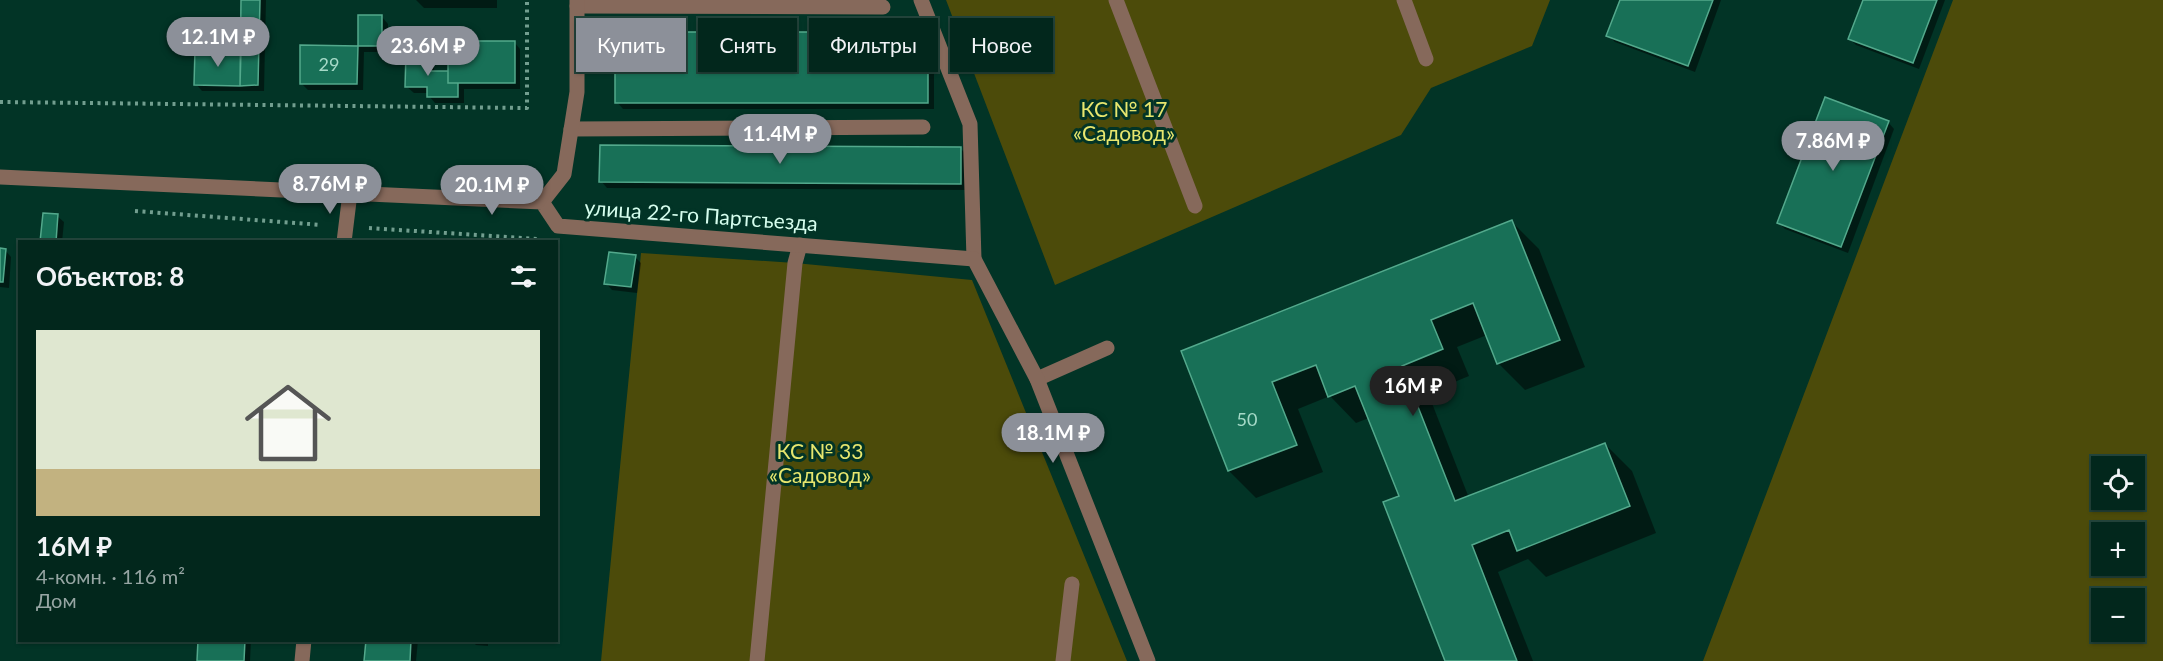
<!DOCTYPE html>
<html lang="ru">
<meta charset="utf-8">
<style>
:root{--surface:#02271c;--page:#103329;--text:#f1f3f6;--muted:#96a5a3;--line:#23443b;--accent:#8c9099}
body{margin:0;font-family:Lato,sans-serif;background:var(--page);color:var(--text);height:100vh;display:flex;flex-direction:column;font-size:22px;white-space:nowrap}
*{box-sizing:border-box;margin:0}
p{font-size:20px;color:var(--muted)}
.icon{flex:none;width:33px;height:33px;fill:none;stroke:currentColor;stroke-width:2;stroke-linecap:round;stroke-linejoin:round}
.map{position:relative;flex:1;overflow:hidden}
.details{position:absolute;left:18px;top:240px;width:540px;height:402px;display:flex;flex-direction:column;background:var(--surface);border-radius:0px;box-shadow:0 2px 4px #0004,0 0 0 2px var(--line)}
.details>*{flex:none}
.guide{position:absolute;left:576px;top:18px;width:570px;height:54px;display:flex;gap:12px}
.controls{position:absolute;left:2091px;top:456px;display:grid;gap:12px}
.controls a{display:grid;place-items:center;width:54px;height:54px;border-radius:0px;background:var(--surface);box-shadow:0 2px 4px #0004,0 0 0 2px var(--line);font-size:30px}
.price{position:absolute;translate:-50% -51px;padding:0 14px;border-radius:21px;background:var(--accent);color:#fff;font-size:20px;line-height:39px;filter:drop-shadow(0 2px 3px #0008)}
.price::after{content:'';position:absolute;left:50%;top:36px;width:18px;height:14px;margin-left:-9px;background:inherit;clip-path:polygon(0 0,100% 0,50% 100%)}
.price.on{background:#222;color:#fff}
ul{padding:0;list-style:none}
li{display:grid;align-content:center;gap:12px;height:318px;padding:0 18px}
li+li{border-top:2px solid var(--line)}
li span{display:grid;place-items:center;height:186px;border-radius:0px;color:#555}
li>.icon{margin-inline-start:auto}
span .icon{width:108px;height:108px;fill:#fffc;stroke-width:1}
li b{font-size:26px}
h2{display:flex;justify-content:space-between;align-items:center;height:72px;padding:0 18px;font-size:26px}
.pill{padding:0 21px;border-radius:0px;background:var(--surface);box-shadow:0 2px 4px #0004,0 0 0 2px var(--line);font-size:21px;line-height:54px}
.pill.on{background:var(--accent);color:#fff}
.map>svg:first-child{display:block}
.green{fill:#4c4b0a;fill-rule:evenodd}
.shadow{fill:#0007}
.building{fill:#187057;stroke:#53a98c;stroke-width:1.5}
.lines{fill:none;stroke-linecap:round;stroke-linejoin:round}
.path{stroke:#729e8f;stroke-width:4;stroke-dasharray:3 4.5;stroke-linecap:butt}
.service{stroke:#86695b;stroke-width:15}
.minor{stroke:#86695b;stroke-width:15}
.labels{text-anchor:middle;stroke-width:6;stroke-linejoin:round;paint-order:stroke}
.number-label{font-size:18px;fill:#a6dac8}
.park-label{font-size:21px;fill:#e7e66e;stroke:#023426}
.street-label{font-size:21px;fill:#d6feee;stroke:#023426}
</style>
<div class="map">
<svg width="2163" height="661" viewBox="0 0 2163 661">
<rect width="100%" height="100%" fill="#023426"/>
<path class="green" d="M946 0H1550L1532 46 1431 88 1401 135 1055 285Z
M1953 0H2163V661H1703ZM2134 466V500H2102V466ZM2102 532H2134V566H2102ZM2102 598H2134V632H2102Z
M641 253 795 263 972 280 1127 661H601Z"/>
<path class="shadow" d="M243 0H266L264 91H202L196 84 242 51Z
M416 0H497V8H424Z
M1621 0H1721L1695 72 1615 42 1608 35Z
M1864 0H1945L1919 69 1856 45 1850 39Z
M360 17H382L388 24V52H364L363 90H308L301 83 302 46 359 47Z
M911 34 918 40V66H927L934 72V109H623L617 102Z
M514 42 520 49V89H464V103H435L429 96V93H414L407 87 427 54 434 61V73H449Z
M1888 122 1894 129 1848 253 1785 229 1779 223Z
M961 149 967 155V190L607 188 601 181Z
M57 216 64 222 62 242H41Z
M1512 222 1539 249 1585 367 1525 390 1498 363 1487 335 1457 347 1469 376 1428 393 1469 498 1605 444 1632 471 1656 533 1546 577 1528 559 1498 572 1533 661H1447L1401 497 1369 418 1356 423 1330 396 1298 409 1323 472 1256 498 1229 471 1183 352Z
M0 250H5L11 257 9 288 0 287Z
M635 257 641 263 637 293 612 290 606 283Z
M200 640H251L250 661H199Z
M367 640H418L416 661H366Z
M471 640H488V646L476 645Z"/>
<path class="building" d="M241 0H260L258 85 240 86Z
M1620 0H1713L1688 66 1606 36Z
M1863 0H1937L1913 63 1848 39Z
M358 15H382V46H358Z
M615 32H912V64H928V103H615Z
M448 41H515V83H448Z
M300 45 358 46 357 84H300Z
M195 49 241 50 240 86 194 85Z
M406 53H428V71H448V83H458V97H427V87H405Z
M1825 97 1889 121 1841 247 1777 223Z
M600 145 961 147V184L599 182Z
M43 213 58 214 56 242H40Z
M1512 220 1560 340 1497 364 1473 303 1431 320 1443 349 1402 366 1455 501 1605 443 1630 506 1517 551 1509 530 1472 545 1517 661H1445L1383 502 1399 496 1355 386 1328 397 1316 365 1272 382 1297 445 1228 471 1181 351Z
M0 248 6 249 3 282H0Z
M609 252 636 255 631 287 604 284Z
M198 640H245L244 661H197Z
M366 640H411L410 661H364Z"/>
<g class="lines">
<path class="path" d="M0 102 527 108V0
M135 211 322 225
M369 228 538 239"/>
<path class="service" d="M921 0 970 124 974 259
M1116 0 1195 206
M1404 0 1426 59
M577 6 883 7
M571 129 923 127
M1037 379 1107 348
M757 661 795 263 800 245
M1063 661 1072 584"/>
<path class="minor" d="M0 177 542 202 558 226 974 259 1037 379 1148 661
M542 202 564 174 577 92V0
M344 242 350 193
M302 661 304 640"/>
</g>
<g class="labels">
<g class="number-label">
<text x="329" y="71">29</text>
<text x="1247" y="426">50</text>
</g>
<g class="park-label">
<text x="1124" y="117">КС № 17<tspan x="1124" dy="24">«Садовод»</tspan></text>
<text x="820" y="459">КС № 33<tspan x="820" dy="24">«Садовод»</tspan></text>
</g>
<g class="street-label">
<text transform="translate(701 216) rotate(4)" y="7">улица 22-го Партсъезда</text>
</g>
</g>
</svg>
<div class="controls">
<a><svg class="icon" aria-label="locate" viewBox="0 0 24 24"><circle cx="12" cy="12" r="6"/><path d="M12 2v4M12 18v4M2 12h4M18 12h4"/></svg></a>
<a>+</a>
<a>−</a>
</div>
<b class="price" style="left:218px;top:68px">12.1M ₽</b>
<b class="price" style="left:428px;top:77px">23.6M ₽</b>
<b class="price" style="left:780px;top:165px">11.4M ₽</b>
<b class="price" style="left:1833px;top:172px">7.86M ₽</b>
<b class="price" style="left:330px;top:215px">8.76M ₽</b>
<b class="price" style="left:492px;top:216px">20.1M ₽</b>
<b class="price on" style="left:1413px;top:417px">16M ₽</b>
<b class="price" style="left:1053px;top:464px">18.1M ₽</b>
<div class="guide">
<a class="pill on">Купить</a>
<a class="pill">Снять</a>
<a class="pill">Фильтры</a>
<a class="pill">Новое</a>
</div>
<section class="details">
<h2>Объектов: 8<svg class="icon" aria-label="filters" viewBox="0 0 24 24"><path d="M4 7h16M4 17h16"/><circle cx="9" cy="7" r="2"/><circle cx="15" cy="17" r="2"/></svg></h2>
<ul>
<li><span style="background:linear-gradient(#dfe7d0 75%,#c2b280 0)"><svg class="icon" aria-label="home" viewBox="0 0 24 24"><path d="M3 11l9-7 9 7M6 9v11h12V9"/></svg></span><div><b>16M ₽</b><p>4-комн. · 116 m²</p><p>Дом</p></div></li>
</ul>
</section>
</div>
